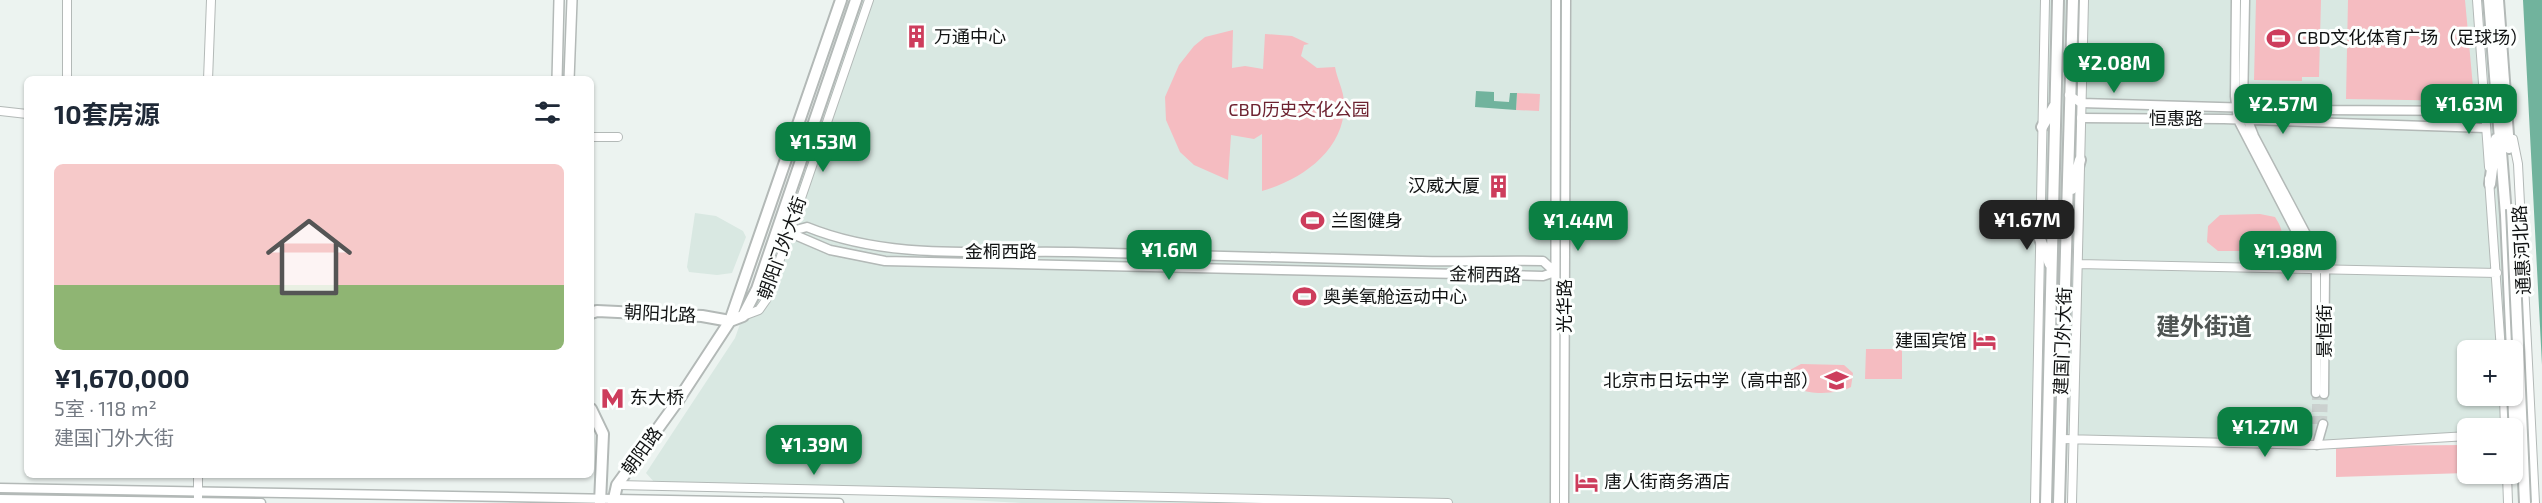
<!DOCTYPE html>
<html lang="zh">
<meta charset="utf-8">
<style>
:root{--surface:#fff;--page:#f6f6f7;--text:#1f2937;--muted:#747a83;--line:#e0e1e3;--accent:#0b8043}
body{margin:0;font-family:"Exo 2","Noto Sans SC",sans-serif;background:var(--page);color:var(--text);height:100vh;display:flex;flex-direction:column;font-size:22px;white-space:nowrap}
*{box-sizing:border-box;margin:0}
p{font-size:20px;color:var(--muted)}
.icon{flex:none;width:33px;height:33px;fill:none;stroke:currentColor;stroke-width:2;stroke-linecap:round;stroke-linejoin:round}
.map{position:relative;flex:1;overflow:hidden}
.drawer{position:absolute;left:24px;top:76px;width:570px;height:402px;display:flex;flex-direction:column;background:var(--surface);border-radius:9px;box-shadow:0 2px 4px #0004}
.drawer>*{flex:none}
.buttons{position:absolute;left:2457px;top:340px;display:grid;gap:12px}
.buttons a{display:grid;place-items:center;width:66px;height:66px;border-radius:9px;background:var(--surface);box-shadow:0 2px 4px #0004;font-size:30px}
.price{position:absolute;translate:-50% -51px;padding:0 14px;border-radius:12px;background:var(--accent);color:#fff;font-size:20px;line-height:39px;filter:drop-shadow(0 2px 3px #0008)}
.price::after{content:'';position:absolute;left:50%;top:36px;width:18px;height:14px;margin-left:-9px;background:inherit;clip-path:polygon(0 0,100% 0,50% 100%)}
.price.on{background:#222;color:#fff}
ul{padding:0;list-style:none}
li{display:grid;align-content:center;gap:12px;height:318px;padding:0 30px}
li+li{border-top:2px solid var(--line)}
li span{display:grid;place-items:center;height:186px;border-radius:9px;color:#555}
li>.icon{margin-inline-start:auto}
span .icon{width:108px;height:108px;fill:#fffc;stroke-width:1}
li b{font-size:26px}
h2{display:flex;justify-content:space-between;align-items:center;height:72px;padding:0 30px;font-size:26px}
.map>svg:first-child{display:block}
.built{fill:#d9e8e2}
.green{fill:#f5bcc1}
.water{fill:#71b39d}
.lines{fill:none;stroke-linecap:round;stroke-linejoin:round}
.secondary-tunnel{stroke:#cbd1cf;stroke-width:8;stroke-dasharray:8 4;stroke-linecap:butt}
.tertiary-casing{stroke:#b3b9b7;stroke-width:10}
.secondary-casing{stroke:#b3b9b7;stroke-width:11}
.primary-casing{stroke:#b3b9b7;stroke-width:12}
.trunk-casing{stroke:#b3b9b7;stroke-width:14}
.tertiary{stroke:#fff;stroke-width:8}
.secondary{stroke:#fff;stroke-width:8}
.primary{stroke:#fff;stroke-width:9}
.trunk{stroke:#fff;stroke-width:10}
.trunk-bridge-casing{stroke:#b3b9b7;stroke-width:14;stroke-linecap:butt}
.trunk-bridge{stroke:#fff;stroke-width:10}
.labels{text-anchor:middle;stroke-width:6;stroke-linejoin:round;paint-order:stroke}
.poi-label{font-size:18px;fill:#111313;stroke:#fdfffe;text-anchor:start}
.park-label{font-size:18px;fill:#6d2331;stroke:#fdfffe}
.street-label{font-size:18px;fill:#111313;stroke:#fdfffe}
.district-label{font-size:24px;font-weight:bold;fill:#4f5553;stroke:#fdfffe}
</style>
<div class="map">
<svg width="2542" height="503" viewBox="0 0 2542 503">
<rect width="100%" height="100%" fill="#ecf3f0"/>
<path class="built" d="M855 0H2489L2511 351H2468V396H2512V429H2468L2467 435 2317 445 2061 439 2057 503H1022L655 483 646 473 735 338Z
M695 213 716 216 743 231 746 237 732 273 717 275 689 272 687 267Z"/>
<path class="green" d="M2256 0H2321L2319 77H2302V81L2254 80Z
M2348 0H2465L2474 98 2468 101 2346 99Z
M1233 30 1232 68 1245 66 1263 69 1265 34 1292 36 1309 44 1304 45 1301 56 1317 68 1335 67C1337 79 1344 91 1344 103 1346 149 1302 180 1262 191V134L1254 139 1231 135 1228 180 1194 165 1180 152 1166 120 1165 97 1179 65 1194 46 1205 37Z
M1517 93 1540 94 1539 111 1516 110Z
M2260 214 2275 217C2282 228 2285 236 2278 248L2268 251H2218L2207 242 2208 226 2220 215Z
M1866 349H1902V379H1865Z
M1801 364 1844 365 1853 373 1851 387C1835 396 1783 398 1790 370Z
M2467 445V473L2336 477V446Z"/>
<path class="water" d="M2523 0H2542V365Z
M1476 91 1494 92V101L1509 102 1510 93H1517L1516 110 1475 107Z"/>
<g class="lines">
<path class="secondary-tunnel" d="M2316 424V393
M2323 424 2324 394"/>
<defs>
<path id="tertiary" d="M67 0V80
M2477 0 2489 167
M208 80 211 0
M0 111 27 114
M591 137H618
M2513 139 2518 164 2535 503
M2489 179 2501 351
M2078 264 2497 273
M743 316 759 310 766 300 869 0
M2504 396 2505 429
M2061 439 2317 445 2468 436
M2507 474 2508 503
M617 485 1448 503
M198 503V476
M2035 503 2045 0
M2072 503 2084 0"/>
<path id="secondary" d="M2236 0 2235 96 2238 120 2316 270V393
M2245 0 2243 108 2254 136 2325 270 2324 394
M2069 95 2081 103 2322 110 2484 111
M2081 118 2224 119 2486 128
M807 227C891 261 983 250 1072 252 1188 255 1304 259 1421 261 1461 262 1502 260 1543 261L1555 272 1543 276 885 261 830 250 788 232Z
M2317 445 2323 424
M0 488 839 503
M0 499 261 503
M1555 503 1556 0
M1564 503 1566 0"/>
<path id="primary" d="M557 80 559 0
M569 80 572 0"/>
<path id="trunk" d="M2489 0 2506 215 2512 351
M2498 0 2509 148
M2042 127 2055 105
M2490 184 2496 139
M2072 189 2080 160
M2040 239 2050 264
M591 313 597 311 702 316 730 321 743 316 757 289 856 0
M591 409 603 434 600 503
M613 503 617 485 677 402 730 321 841 0
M2046 503 2058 0
M2059 503 2073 0"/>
</defs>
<use href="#tertiary" class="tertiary-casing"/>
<use href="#secondary" class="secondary-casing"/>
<use href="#primary" class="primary-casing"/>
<use href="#trunk" class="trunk-casing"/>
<use href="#tertiary" class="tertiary"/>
<use href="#secondary" class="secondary"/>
<use href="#primary" class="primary"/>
<use href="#trunk" class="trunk"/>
<defs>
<path id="trunk-bridge" d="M2512 209 2525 503
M2512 371 2516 458"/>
</defs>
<use href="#trunk-bridge" class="trunk-bridge-casing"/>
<use href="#trunk-bridge" class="trunk-bridge"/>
</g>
<defs>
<symbol id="building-bare" viewBox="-9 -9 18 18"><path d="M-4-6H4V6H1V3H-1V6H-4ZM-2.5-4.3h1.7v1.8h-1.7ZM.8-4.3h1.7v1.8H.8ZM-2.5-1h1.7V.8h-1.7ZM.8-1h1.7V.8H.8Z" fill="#cd3d5c" stroke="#fdfffe" stroke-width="2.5" paint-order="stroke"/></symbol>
<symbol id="stadium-bare" viewBox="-9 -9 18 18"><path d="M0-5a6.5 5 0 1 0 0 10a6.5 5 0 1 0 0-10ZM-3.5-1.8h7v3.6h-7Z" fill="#cd3d5c" stroke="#fdfffe" stroke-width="2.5" paint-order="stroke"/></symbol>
<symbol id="hotel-bare" viewBox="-9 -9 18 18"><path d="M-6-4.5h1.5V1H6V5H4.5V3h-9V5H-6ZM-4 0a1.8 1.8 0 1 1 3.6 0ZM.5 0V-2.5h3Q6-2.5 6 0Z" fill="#cd3d5c" stroke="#fdfffe" stroke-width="2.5" paint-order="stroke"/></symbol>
<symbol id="school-bare" viewBox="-9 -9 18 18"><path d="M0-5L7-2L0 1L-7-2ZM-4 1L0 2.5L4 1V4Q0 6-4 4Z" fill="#cd3d5c" stroke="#fdfffe" stroke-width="2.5" paint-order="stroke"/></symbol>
<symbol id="metro-bare" viewBox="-9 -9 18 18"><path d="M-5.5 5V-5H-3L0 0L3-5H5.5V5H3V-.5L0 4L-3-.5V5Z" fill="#cd3d5c" stroke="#fdfffe" stroke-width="2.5" paint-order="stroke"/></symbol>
</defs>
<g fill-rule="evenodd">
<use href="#building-bare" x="900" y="20" width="33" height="33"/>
<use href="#stadium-bare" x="2262" y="22" width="33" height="33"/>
<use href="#building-bare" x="1482" y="170" width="33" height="33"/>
<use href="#stadium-bare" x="1296" y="204" width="33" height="33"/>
<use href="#stadium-bare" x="1288" y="280" width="33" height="33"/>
<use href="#hotel-bare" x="1968" y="324" width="33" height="33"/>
<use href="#school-bare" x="1820" y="364" width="33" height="33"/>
<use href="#metro-bare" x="596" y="382" width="33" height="33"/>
<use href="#hotel-bare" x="1570" y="466" width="33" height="33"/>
</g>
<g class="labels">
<g class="poi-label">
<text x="934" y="43">万通中心</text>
<text x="2297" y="44">CBD文化体育广场（足球场）</text>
<text x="1480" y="192" text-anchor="end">汉威大厦</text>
<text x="1331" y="227">兰图健身</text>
<text x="1323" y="303">奥美氧舱运动中心</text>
<text x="1967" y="347" text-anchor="end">建国宾馆</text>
<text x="1819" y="387" text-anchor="end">北京市日坛中学（高中部）</text>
<text x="630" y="404">东大桥</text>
<text x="1604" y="488">唐人街商务酒店</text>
</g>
<g class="park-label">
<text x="1299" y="116">CBD历史文化公园</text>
</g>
<g class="street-label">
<text x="2176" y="125">恒惠路</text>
<text transform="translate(782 248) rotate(-70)" y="6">朝阳门外大街</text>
<text transform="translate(2522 250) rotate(-93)" y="6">通惠河北路</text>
<text x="1001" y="258">金桐西路</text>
<text transform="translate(1485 275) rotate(1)" y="6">金桐西路</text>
<text transform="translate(1565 306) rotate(-90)" y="6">光华路</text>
<text transform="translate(660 314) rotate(3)" y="6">朝阳北路</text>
<text transform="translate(2325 331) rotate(-90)" y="6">景恒街</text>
<text transform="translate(2063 341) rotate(-88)" y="6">建国门外大街</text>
<text transform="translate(642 451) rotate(-54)" y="6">朝阳路</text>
</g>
<g class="district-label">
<text x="2204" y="335">建外街道</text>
</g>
</g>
</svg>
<div class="buttons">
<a>+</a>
<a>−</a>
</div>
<b class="price" style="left:2114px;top:94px">¥2.08M</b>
<b class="price" style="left:2283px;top:135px">¥2.57M</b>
<b class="price" style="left:2469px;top:135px">¥1.63M</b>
<b class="price" style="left:823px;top:173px">¥1.53M</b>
<b class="price on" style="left:2027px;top:251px">¥1.67M</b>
<b class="price" style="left:1578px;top:252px">¥1.44M</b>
<b class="price" style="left:1169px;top:281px">¥1.6M</b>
<b class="price" style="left:2288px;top:282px">¥1.98M</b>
<b class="price" style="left:2265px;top:458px">¥1.27M</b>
<b class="price" style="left:814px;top:476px">¥1.39M</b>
<section class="drawer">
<h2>10套房源<svg class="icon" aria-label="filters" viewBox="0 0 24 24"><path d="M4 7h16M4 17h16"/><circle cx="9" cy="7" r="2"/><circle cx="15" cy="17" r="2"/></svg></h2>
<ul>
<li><span style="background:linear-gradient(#f6c9c9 65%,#8fb573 0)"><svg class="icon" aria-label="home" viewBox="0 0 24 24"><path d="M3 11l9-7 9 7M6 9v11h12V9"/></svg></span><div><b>¥1,670,000</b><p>5室 · 118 m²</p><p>建国门外大街</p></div></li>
</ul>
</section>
</div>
